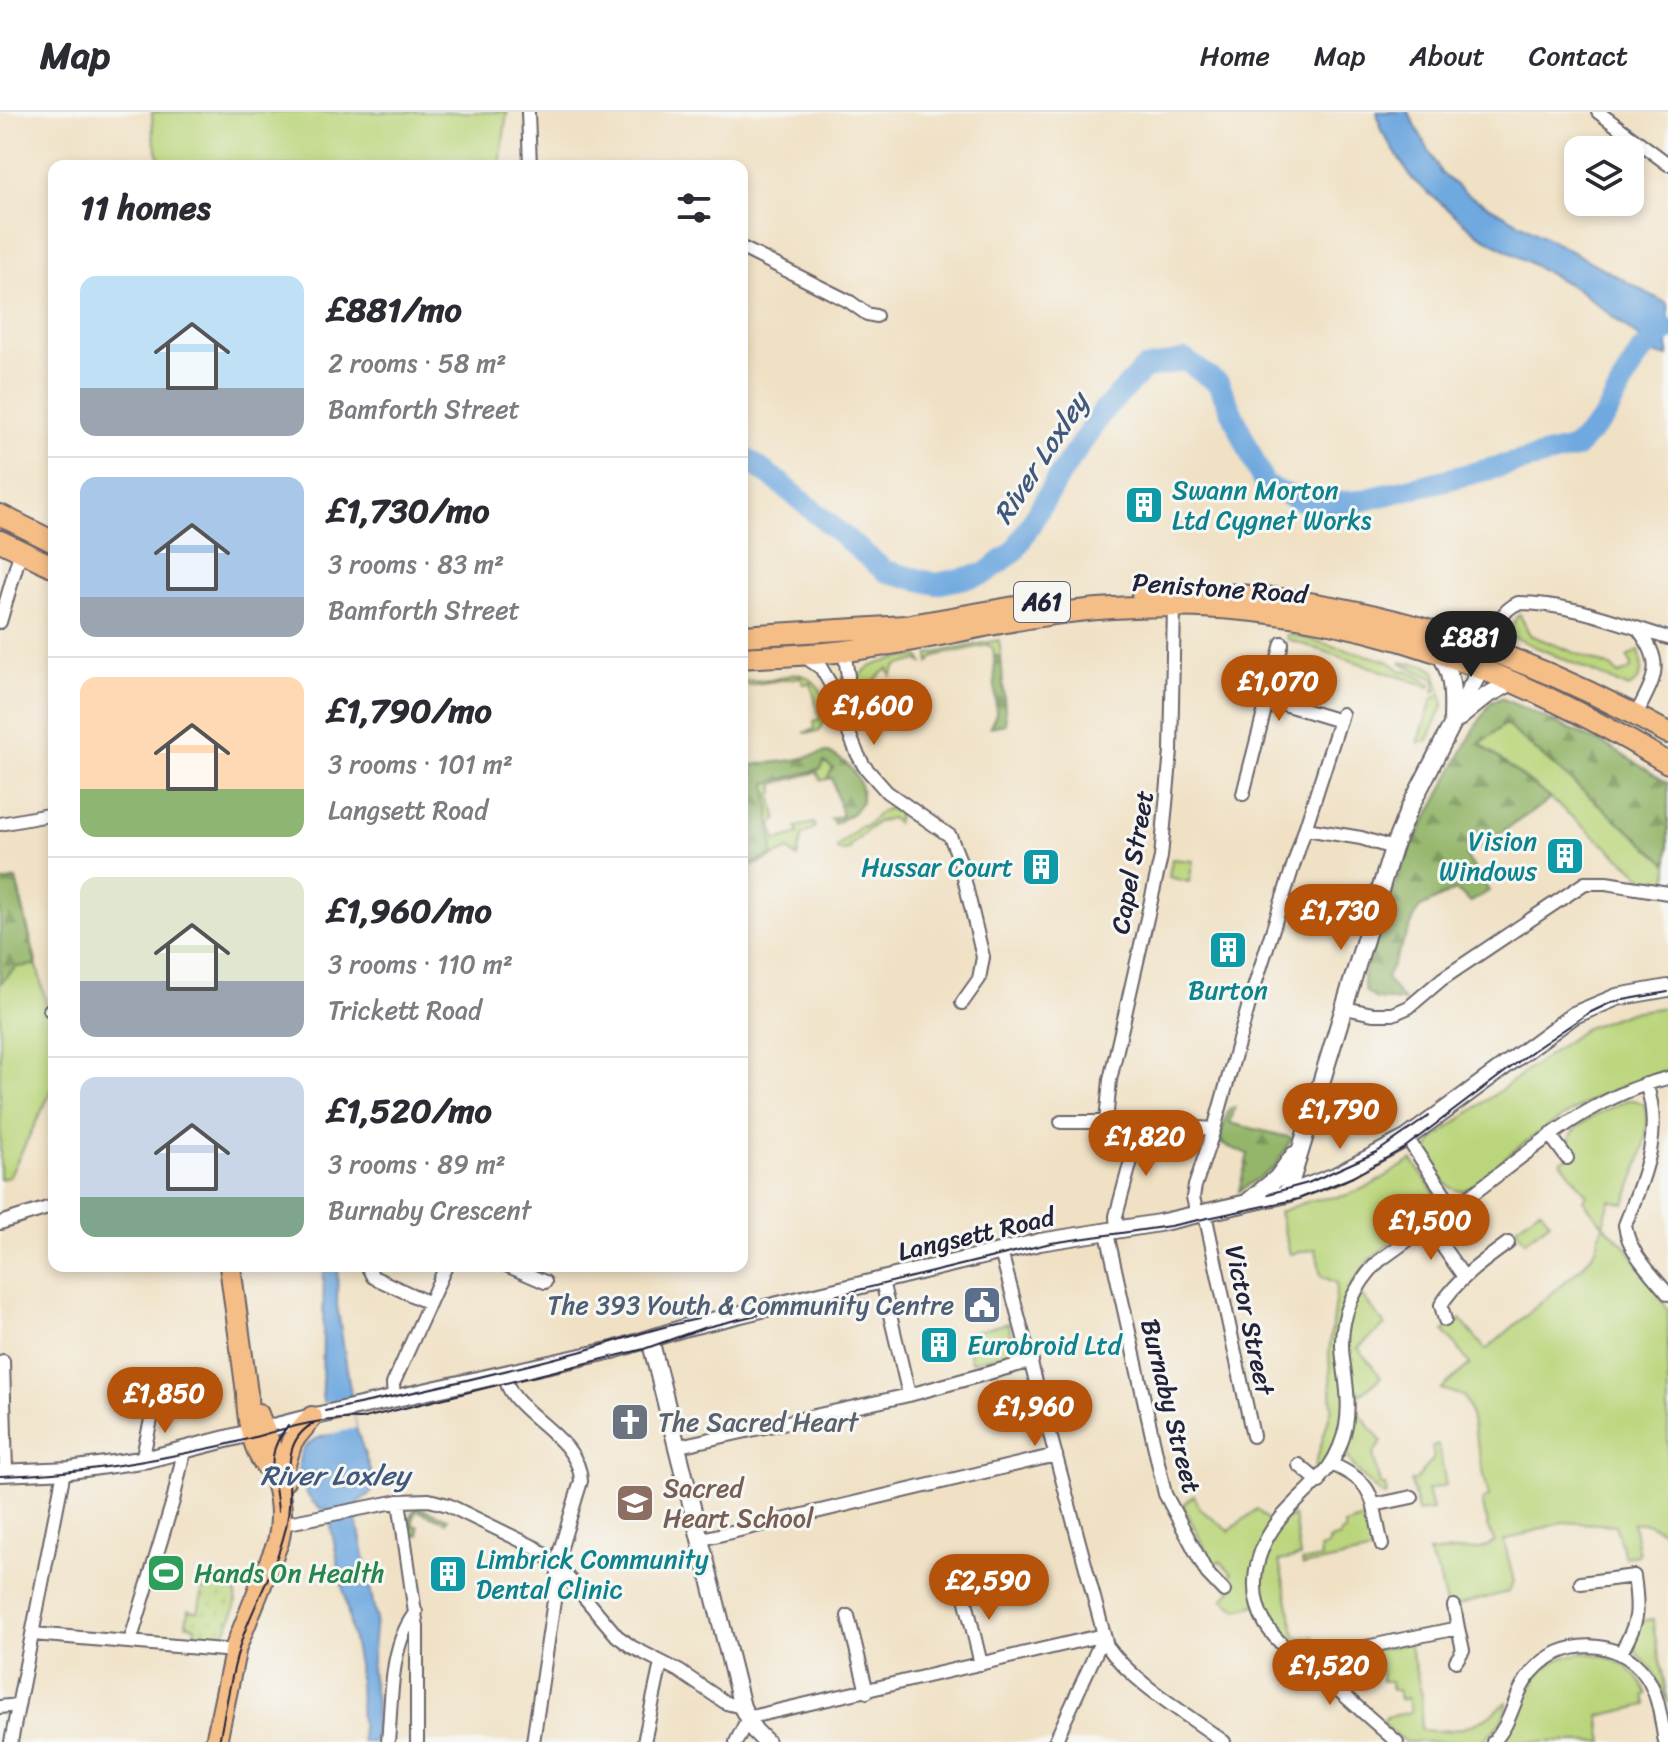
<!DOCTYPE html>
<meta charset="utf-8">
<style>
:root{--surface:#fff;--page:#f2f2f3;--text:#2b2b33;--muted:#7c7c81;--line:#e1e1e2;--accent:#b45309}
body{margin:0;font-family:Sriracha,sans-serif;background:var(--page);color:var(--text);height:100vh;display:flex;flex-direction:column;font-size:30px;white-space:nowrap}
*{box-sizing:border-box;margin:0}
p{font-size:26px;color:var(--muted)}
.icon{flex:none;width:44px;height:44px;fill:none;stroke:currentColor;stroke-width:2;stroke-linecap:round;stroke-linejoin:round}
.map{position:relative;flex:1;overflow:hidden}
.drawer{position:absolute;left:48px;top:48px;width:700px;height:1112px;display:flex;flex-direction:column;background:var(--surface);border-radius:16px;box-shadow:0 4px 12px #0003}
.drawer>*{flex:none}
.controls{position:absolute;left:1564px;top:24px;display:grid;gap:16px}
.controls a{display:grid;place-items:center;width:80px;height:80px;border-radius:16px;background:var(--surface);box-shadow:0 4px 12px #0003;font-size:40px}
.price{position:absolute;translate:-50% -68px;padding:0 18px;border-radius:28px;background:var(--accent);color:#fff;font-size:26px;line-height:52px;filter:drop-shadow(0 2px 4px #0008)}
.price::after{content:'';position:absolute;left:50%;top:48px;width:24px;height:18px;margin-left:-12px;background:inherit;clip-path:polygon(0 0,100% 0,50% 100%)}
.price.active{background:#222;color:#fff}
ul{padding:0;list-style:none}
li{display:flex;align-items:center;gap:24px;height:200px;padding:0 32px}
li+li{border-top:2px solid var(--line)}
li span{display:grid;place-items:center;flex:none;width:224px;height:160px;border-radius:16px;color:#555}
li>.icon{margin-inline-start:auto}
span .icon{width:96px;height:96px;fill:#fffc;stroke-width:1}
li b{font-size:34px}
h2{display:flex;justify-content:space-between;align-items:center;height:96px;padding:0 32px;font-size:34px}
header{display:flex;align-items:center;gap:48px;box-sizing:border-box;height:112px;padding:0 40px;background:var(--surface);border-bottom:2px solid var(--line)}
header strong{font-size:38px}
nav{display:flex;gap:44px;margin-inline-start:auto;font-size:28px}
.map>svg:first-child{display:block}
.green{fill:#bbd57b;stroke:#6e7c5b;stroke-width:2}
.forest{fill:url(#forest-firs);stroke:#5b6c53;stroke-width:2}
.garden{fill:url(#garden-dots);stroke:#6e7c5b;stroke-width:2}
.water{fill:#70a9df;stroke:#49668d;stroke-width:2}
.pier{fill:#f0e1c5}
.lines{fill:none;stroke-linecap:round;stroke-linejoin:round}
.river{stroke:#70a9df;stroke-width:22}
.minor-casing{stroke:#6a656b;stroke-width:16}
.tertiary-casing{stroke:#6a656b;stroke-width:20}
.primary-casing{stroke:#6a656b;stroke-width:24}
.trunk-casing{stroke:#6a656b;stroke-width:24}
.minor{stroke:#fff;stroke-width:12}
.tertiary{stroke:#fff;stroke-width:16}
.primary{stroke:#f6be87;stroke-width:20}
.trunk{stroke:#f6be87;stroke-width:20}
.tram{stroke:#22223b;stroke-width:2}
.labels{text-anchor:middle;stroke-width:6;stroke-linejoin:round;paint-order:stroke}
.shield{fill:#f6f6f2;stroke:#626272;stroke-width:2}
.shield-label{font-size:24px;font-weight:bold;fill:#22223b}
.culture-label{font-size:26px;fill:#0d838f;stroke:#f6f6f2;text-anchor:start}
.street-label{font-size:26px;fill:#22223b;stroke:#f6f6f2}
.service-label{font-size:26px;fill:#4e5e75;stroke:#f6f6f2;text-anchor:end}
.worship-label{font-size:26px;fill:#5b616d;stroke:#f6f6f2;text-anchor:start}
.education-label{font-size:26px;fill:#785e54;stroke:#f6f6f2;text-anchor:start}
.leisure-label{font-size:26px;fill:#27864d;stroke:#f6f6f2;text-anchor:start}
.water-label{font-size:28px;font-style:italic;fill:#41587d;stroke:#f6f6f2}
</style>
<header>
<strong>Map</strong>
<nav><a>Home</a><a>Map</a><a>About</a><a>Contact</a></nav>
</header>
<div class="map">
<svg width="1668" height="1630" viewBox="0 0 1668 1630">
<defs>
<pattern id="forest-firs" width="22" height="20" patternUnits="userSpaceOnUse" patternTransform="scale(2)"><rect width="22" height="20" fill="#94b66b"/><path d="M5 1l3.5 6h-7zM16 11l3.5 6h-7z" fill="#789459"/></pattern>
<pattern id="garden-dots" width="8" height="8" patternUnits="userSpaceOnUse" patternTransform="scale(2)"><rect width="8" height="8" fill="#bbd57b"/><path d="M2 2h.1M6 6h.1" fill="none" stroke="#a0b76b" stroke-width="1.8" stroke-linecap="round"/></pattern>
</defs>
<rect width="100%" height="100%" fill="#f6f6f2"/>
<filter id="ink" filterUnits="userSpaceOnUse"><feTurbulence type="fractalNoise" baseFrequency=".0125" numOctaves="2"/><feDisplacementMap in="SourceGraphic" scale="16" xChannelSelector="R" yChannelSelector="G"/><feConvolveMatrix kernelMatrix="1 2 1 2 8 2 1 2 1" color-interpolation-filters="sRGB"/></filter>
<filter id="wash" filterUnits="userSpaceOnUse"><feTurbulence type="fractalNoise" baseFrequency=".006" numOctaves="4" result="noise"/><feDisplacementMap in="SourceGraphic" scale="32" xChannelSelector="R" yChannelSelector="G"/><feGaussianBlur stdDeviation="1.8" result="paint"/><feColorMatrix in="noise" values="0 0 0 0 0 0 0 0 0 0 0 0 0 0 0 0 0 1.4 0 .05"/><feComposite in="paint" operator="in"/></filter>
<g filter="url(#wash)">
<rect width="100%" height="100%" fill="#f0e1c5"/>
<path class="green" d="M152 0H507L500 54H162L153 25Z
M1520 503 1530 523 1611 555 1618 562 1630 558 1632 553 1627 545 1639 538C1643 554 1644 567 1629 576L1511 524 1509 520 1517 504Z
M1289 522 1388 549 1402 559 1407 558 1431 572 1430 575 1287 527 1286 524Z
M999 528 1001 544H994L993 536 988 533 935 544 929 551V542Z
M919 544 924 552 918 548 896 554 891 564 888 557C876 565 870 572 868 586L875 594 873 604 868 607 860 605C840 552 881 549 919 544Z
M1400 550 1425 553 1435 559 1440 576 1434 580 1436 568Z
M795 562C822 563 835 600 818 620L804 621 815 617 814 609 820 607 811 571 803 572 801 565 742 574V569L771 568Z
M1441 581 1444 592 1428 628 1418 631 1432 588Z
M1505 612 1668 752V773H1652L1551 687 1480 632Z
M824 649 833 656 827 667 821 668 817 660 774 672V681L771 682 777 709 772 711 776 729 799 722 796 715 814 711 815 715 802 724 797 746 789 738 749 756 751 763 742 766V756L773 743 766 671 820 657Z
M889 696 899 702 896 711 891 706 877 710 849 735 850 738 838 739 837 735 862 713 865 715 880 700Z
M1172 747 1193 749 1189 770 1169 765Z
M16 767 54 924V974L9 1065 0 1067V771Z
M1668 895V959C1607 975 1557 1006 1507 1044 1495 1054 1480 1074 1464 1078 1448 1081 1441 1064 1433 1053 1426 1044 1427 1035 1435 1026L1584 917 1629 900Z
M1628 988H1634L1644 992C1655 1022 1634 1063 1625 1092L1610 1088 1603 1113 1624 1132 1668 1197V1422L1647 1411H1633L1639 1443 1625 1445 1615 1413 1562 1410 1504 1429 1514 1470 1508 1480 1449 1496 1446 1493 1439 1463 1428 1441 1481 1437 1495 1430 1488 1417 1482 1388 1489 1385 1469 1295 1463 1284 1441 1277 1470 1252 1444 1219 1460 1207 1486 1238 1582 1155 1595 1139 1603 1113 1583 1088 1587 1083 1561 1049 1573 1042 1567 1031C1575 1008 1608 998 1628 988Z
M1412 1048 1437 1085 1431 1102 1372 1145 1352 1171 1385 1213 1358 1236 1381 1265 1358 1284 1356 1297 1382 1330 1373 1342 1380 1373H1385L1387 1382 1385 1384C1373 1378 1347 1350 1344 1336L1334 1331 1319 1360 1314 1357 1332 1295 1329 1241 1337 1171 1321 1164 1316 1137 1290 1142 1279 1100 1312 1088 1344 1084 1370 1074Z
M1540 1097 1550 1110 1525 1129 1515 1116Z
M1008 1211 1015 1239 971 1250 964 1222Z
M1438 1333 1446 1373 1427 1378 1432 1398 1418 1400 1411 1369 1416 1368 1434 1346 1432 1335Z
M1194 1383 1199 1396 1229 1419 1257 1397 1269 1410 1294 1404 1300 1445 1279 1449 1296 1526 1314 1524 1316 1547 1277 1518 1264 1491 1238 1498 1223 1487 1232 1478 1224 1471 1232 1461 1220 1449 1213 1452 1183 1393Z
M1367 1406 1373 1440 1303 1454 1302 1450 1321 1446 1320 1436 1328 1434V1428L1340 1425V1421L1345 1420 1344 1413Z
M1653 1507 1654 1518 1668 1590 1652 1557 1637 1542 1633 1530 1642 1509Z
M1409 1531 1422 1584 1421 1618C1458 1622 1479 1614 1507 1590 1508 1608 1493 1619 1481 1630H1405L1382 1611 1387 1605 1411 1600 1408 1586 1400 1588 1398 1578H1392L1390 1569H1382L1379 1550 1348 1554 1362 1541Z
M1584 1541C1612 1543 1637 1555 1647 1582L1644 1584 1647 1593 1599 1604 1604 1630H1502C1530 1594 1524 1548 1584 1541Z"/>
<path class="forest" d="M994 544H1001L1006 612 990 615 996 602Z
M1501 586 1608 634 1668 671V752L1505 612 1480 632 1551 687 1466 744 1489 779 1471 790 1455 778 1419 796 1386 866 1404 889 1376 887 1365 879 1363 864 1403 751 1475 616 1491 590Z
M826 640C848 648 863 665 862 689L853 701 834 712 831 707 842 704 832 666 827 667 833 656 824 650 821 657 767 671 773 743 742 756V735L749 732 752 653 795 648Z
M16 767 36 853 16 855 2 870 0 869V771Z
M1232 996H1235L1230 1011 1292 1026 1275 1055 1239 1079 1248 1042 1218 1031 1229 997Z
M417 1395 448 1406 446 1410 416 1398 412 1412 419 1415V1423L412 1424C411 1414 408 1401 417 1395Z"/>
<path class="garden" d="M204 1473 236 1479C239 1495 227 1519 217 1531L193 1529 195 1515 186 1512 188 1498 198 1500Z"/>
<path class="water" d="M1377 0H1408L1441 61 1468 83 1668 192V245C1655 240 1650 246 1637 236L1643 229 1579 178 1479 123 1413 68 1381 18Z
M324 1154H338L337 1193 356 1316 375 1373 370 1382 358 1390 356 1403 376 1506 371 1559 376 1590 375 1630H362L358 1553 328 1399C308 1395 295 1364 300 1345 303 1331 318 1325 331 1322L322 1284Z"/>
<path class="pier" d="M352 1286 356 1316 326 1323 319 1292Z"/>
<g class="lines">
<path class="river" d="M742 344 779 370 885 459 936 472 984 462 1014 440 1056 369 1103 299 1144 257 1185 248 1219 272 1265 374 1311 392 1360 389 1575 336 1605 305 1628 261 1641 240 1668 218"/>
</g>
</g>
<g filter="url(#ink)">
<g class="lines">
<defs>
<path id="minor" d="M528 0 530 54
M1598 0 1668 52
M742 136 850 190 867 202 876 204
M0 510 21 438
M1488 536C1494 518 1500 499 1518 491 1571 491 1618 511 1668 526
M844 539 848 564 842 592 844 609 857 641 864 654 887 680 950 724 960 749 983 845 979 867 962 891
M802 543 821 556 842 592
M1267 587 1340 609
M1636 603C1654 566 1666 553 1638 517
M1243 682 1282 531
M0 712 54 702
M1306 717 1361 726 1393 736
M1345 896 1373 902H1393L1409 895 1442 867 1585 771H1606L1668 781
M50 898 54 896
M1646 972C1664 1022 1643 1066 1625 1113 1628 1140 1652 1162 1668 1182
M1061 1010H1106L1214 1017
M1106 1010 1110 968 1161 745 1171 639 1174 495
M1550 1023 1567 1046
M1407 1026 1454 1096
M1205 1102 1253 1324
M1197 1103 1193 1085 1195 1074 1214 1017 1251 885 1342 602
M0 1111 54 1094
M1428 1114 1464 1165
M1117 1119 1116 1104 1141 1012
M1107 1121 1165 1382 1207 1461 1224 1479
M1001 1140 1107 1534C1134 1572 1187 1602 1224 1630
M367 1154 373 1165 429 1191
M508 1154 545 1170
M882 1169 909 1283
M1445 1208 1441 1193C1457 1167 1484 1149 1508 1131
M3 1249 6 1361
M506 1261C502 1298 580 1321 581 1369L556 1452
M394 1288 393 1272 446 1154
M679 1334 909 1283 1032 1249
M142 1348 155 1290 160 1287 179 1286
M1331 1352C1378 1372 1371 1388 1382 1433
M1299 1353 1319 1370
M399 1389 417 1515V1630
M1374 1393 1412 1385
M283 1412 399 1389 429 1388 448 1393 536 1436 559 1455 617 1524 632 1535 679 1559 726 1591 742 1595
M702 1427 1056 1343
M1581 1471 1634 1464C1639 1500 1639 1510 1620 1542
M963 1477 981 1552
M848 1504 867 1580
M33 1522 235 1539
M130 1530 173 1389 184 1339
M1456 1549 1463 1538 1458 1516
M1328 1569 1349 1545 1366 1535 1458 1516 1454 1494
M0 1595 18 1593
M11 1630 64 1359
M388 1630C392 1589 389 1533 416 1500
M533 1630 559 1455
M644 1630 661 1551
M736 1630 747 1608 755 1604 1104 1523
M1055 1630 1104 1523
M1397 1630C1374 1610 1352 1590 1329 1570 1308 1552 1280 1536 1266 1513 1245 1478 1256 1435 1281 1406 1310 1373 1336 1361 1346 1314 1350 1291 1346 1270 1343 1247 1338 1209 1352 1176 1379 1149 1410 1126 1443 1104 1474 1081 1535 1035 1592 984 1668 966
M1493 1630C1514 1609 1513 1581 1532 1560 1562 1525 1619 1525 1646 1564 1659 1583 1661 1608 1665 1630"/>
<path id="tertiary" d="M1437 538C1453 558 1453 582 1452 607
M1459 606 1486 584 1514 569
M1287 1082 1393 736 1409 697 1481 556
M1249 1089 1277 1066 1294 1043
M650 1227 742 1595 754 1618 766 1630
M0 1361 70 1358 148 1347 320 1303 613 1238 687 1215 1040 1130 1159 1111 1287 1082 1335 1064 1407 1026 1574 903 1617 885 1668 876"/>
<path id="primary" d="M258 1302 284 1369
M283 1359 292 1329 312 1305
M216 1630 236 1535 278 1430C283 1410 282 1382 273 1363 270 1357 265 1353 262 1348 251 1327 247 1304 247 1281L230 1154"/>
<path id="trunk" d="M0 403 54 430
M0 429 54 455
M1142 482C1327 472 1508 531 1668 621
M742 524 905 514 1050 489
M742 546C776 544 811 543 845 539 934 528 1022 501 1113 496 1319 483 1494 546 1668 651"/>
</defs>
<use href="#minor" class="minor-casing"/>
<use href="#tertiary" class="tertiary-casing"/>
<use href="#primary" class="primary-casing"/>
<use href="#trunk" class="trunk-casing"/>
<use href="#minor" class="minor"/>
<use href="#tertiary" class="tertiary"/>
<use href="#primary" class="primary"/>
<use href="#trunk" class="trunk"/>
<path class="tram" d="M1268 1082 1308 1071 1377 1040 1429 1004
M325 1299C409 1282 492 1263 575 1241 616 1230 656 1215 698 1207
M0 1364C76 1362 147 1350 220 1334 268 1323 310 1305 360 1307L644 1237 703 1216 1051 1131 1170 1114 1298 1087 1353 1065 1404 1036 1534 938 1587 902 1612 890 1668 880
M278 1400C276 1365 262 1343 288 1314
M219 1630C226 1596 231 1560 242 1527 257 1483 286 1441 289 1394 291 1362 281 1329 314 1311"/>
</g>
</g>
<defs>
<symbol id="building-square" viewBox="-11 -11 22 22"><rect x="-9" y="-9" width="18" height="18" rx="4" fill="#0f9aa8" stroke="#f6f6f2"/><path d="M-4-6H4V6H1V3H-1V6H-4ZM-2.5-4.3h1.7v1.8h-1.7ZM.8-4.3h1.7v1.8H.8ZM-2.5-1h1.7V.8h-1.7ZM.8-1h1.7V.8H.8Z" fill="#fff"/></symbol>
<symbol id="civic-square" viewBox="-11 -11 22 22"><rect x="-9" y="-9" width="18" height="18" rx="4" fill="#5c6f8a" stroke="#f6f6f2"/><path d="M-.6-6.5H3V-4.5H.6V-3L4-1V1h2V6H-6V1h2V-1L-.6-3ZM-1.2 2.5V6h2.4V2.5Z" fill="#fff"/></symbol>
<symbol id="church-square" viewBox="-11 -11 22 22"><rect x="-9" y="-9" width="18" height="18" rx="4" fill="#6b7280" stroke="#f6f6f2"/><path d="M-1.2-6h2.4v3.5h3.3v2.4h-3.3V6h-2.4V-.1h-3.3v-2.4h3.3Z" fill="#fff"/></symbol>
<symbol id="school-square" viewBox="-11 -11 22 22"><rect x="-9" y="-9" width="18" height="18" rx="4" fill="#8d6e63" stroke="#f6f6f2"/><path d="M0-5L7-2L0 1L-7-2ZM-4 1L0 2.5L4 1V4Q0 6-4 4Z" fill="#fff"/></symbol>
<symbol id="stadium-square" viewBox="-11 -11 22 22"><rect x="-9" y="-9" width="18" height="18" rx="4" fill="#2e9e5b" stroke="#f6f6f2"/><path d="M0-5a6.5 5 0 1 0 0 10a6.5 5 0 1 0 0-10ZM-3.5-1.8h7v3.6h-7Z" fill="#fff"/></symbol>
</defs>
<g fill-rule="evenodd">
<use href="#building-square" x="1122" y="371" width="44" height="44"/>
<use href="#building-square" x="1543" y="722" width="44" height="44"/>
<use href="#building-square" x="1019" y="733" width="44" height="44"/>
<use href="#building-square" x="1206" y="816" width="44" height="44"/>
<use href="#civic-square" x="960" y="1171" width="44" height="44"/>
<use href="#building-square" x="917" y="1211" width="44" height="44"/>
<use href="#church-square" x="608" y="1288" width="44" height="44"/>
<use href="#school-square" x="613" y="1369" width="44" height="44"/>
<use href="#stadium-square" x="144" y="1439" width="44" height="44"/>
<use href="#building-square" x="426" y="1440" width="44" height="44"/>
</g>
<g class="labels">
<rect class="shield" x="1014" y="470" width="56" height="40" rx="6"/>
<g class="shield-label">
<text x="1042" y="498">A61</text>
</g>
<g class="culture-label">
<text x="1172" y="387">Swann Morton<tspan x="1172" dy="30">Ltd Cygnet Works</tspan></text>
<text x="1537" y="738" text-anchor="end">Vision<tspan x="1537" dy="30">Windows</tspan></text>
<text x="1013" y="764" text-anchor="end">Hussar Court</text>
<text x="1228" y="887" text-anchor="middle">Burton</text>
<text x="967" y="1242">Eurobroid Ltd</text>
<text x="476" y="1456">Limbrick Community<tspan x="476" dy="30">Dental Clinic</tspan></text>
</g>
<g class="street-label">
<text transform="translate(1220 476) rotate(4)" y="9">Penistone Road</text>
<text transform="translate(1132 750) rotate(-80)" y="9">Capel Street</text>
<text transform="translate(976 1122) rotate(-13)" y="9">Langsett Road</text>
<text transform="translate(1250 1208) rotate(78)" y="9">Victor Street</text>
<text transform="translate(1171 1294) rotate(76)" y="9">Burnaby Street</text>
</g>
<g class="service-label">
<text x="954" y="1202">The 393 Youth &amp; Community Centre</text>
</g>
<g class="worship-label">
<text x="658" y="1319">The Sacred Heart</text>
</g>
<g class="education-label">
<text x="663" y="1385">Sacred<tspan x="663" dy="30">Heart School</tspan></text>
</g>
<g class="leisure-label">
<text x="194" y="1470">Hands On Health</text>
</g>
<g class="water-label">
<text transform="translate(1040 346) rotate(-57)" y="10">River Loxley</text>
<text x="335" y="1373">River Loxley</text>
</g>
</g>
</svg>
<div class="controls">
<a><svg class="icon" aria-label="layers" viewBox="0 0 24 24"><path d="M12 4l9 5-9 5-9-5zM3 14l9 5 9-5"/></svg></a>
</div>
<b class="price active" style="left:1471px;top:567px">£881</b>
<b class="price" style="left:1279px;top:611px">£1,070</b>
<b class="price" style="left:874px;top:635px">£1,600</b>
<b class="price" style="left:1341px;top:840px">£1,730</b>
<b class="price" style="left:1340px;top:1039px">£1,790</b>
<b class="price" style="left:1146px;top:1066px">£1,820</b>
<b class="price" style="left:1431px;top:1150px">£1,500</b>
<b class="price" style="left:165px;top:1323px">£1,850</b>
<b class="price" style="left:1035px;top:1336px">£1,960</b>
<b class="price" style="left:989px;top:1510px">£2,590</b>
<b class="price" style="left:1330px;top:1595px">£1,520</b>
<section class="drawer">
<h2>11 homes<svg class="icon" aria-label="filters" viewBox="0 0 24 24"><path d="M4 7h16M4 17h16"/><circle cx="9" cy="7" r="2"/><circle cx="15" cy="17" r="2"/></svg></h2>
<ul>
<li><span style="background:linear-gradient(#bfe0f5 70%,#9aa5b1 0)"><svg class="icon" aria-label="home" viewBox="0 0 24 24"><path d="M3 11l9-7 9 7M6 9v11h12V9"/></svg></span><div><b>£881/mo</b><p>2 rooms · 58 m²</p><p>Bamforth Street</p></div></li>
<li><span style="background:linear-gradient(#a9c7e8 75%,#9aa5b1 0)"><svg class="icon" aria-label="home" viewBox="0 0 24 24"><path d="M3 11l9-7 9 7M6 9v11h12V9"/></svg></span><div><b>£1,730/mo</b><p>3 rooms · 83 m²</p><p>Bamforth Street</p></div></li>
<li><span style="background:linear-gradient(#ffd9b3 70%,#8fb573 0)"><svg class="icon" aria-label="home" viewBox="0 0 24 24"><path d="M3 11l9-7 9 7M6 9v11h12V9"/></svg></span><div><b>£1,790/mo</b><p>3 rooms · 101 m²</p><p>Langsett Road</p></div></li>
<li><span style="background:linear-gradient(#dfe7d0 65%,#9aa5b1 0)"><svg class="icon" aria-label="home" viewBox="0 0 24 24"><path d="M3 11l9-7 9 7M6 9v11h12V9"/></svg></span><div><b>£1,960/mo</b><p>3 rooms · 110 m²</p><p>Trickett Road</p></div></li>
<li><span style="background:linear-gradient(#c9d6e8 75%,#7fa58c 0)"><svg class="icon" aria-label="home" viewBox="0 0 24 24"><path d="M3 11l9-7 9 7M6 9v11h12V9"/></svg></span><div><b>£1,520/mo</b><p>3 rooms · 89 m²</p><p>Burnaby Crescent</p></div></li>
</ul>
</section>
</div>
